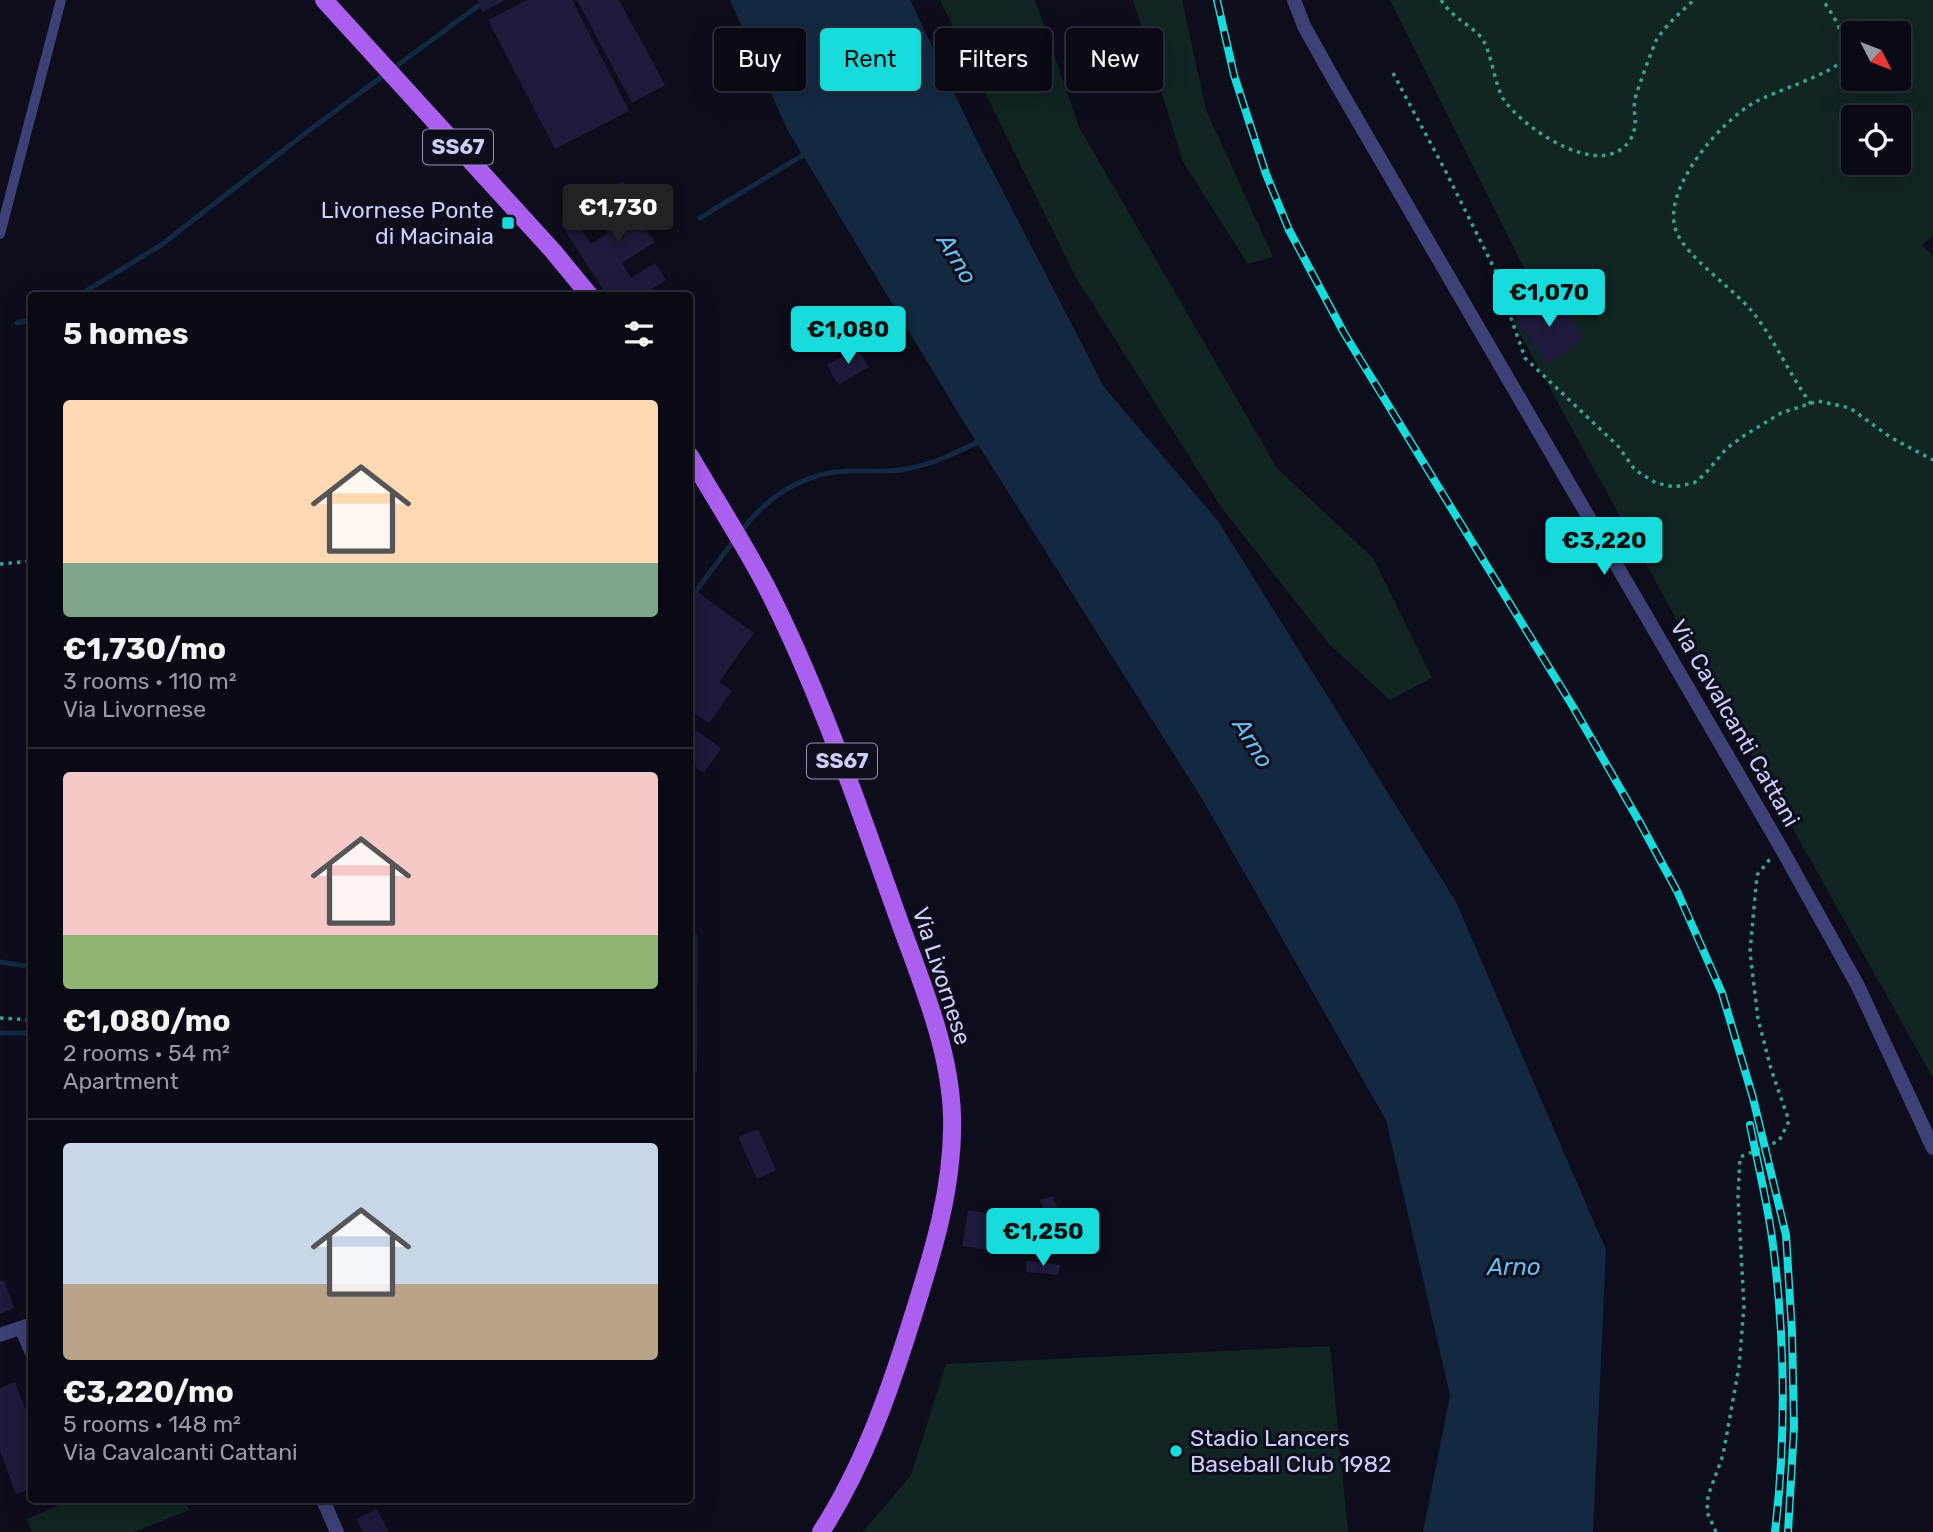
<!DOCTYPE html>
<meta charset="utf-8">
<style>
:root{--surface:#0a0a15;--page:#181822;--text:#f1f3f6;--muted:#999aa0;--line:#2a2b34;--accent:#17dcdb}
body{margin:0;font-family:Rubik,sans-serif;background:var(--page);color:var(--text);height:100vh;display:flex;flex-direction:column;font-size:26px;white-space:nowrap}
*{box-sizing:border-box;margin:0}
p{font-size:23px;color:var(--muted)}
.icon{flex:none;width:38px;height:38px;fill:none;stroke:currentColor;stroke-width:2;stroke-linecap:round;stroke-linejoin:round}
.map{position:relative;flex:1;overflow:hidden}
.sheet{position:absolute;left:28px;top:292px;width:665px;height:1211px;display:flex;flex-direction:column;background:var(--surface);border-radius:7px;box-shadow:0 7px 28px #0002,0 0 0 2px var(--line)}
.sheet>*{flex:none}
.hud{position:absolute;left:714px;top:28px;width:665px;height:63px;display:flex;gap:14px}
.needle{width:46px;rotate:132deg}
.buttons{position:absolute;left:1841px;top:21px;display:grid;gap:14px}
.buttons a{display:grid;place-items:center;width:70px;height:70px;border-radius:7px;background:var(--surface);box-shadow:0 7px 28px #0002,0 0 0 2px var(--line);font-size:35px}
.price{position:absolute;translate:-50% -60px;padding:0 16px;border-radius:7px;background:var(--accent);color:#111;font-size:23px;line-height:46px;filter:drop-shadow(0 2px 4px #0008)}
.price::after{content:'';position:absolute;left:50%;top:42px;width:21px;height:16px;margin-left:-10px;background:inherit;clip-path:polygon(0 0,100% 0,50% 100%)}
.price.on{background:#222;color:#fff}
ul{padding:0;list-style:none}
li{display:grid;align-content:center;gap:14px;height:371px;padding:0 35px}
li+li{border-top:2px solid var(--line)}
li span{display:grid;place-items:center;height:217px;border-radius:7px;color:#555}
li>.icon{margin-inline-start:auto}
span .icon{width:126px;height:126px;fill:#fffc;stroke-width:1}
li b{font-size:30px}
h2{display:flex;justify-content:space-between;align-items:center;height:84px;padding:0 35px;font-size:30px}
.pill{padding:0 24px;border-radius:7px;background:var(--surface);box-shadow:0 7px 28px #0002,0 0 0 2px var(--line);font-size:24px;line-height:63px}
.pill.on{background:var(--accent);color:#111}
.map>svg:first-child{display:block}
.green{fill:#112522;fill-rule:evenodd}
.water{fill:#122940}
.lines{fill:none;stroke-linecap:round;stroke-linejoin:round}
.stream{stroke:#122940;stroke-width:5}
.building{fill:#1e1b3b}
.path{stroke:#39a291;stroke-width:3.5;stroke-dasharray:3.5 5;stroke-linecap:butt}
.service{stroke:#3d4176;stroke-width:10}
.pedestrian{stroke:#3d4176;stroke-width:14}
.minor{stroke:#3d4176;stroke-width:14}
.tertiary{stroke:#3d4176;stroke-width:14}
.primary{stroke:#aa5fef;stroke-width:18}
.rail-casing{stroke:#17dcdb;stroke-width:8}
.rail{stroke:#0e0d1c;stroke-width:5;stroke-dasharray:16;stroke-linecap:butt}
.poi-dot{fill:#17dcdb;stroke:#0e0d1c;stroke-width:2.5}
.labels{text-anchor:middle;stroke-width:6;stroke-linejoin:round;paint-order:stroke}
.shield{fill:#0e0d1c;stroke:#9493b7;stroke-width:2}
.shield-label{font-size:21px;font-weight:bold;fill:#cdcdfa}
.poi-label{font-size:23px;fill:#cdcdfa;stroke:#0e0d1c;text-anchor:end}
.street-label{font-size:23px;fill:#cdcdfa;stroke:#0e0d1c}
.water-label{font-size:24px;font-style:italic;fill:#66beef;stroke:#0e0d1c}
</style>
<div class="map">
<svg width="1933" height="1532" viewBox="0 0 1933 1532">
<rect width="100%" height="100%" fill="#0e0d1c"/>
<path class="green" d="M940 0H1035L1079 127 1277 468 1373 558 1432 678 1390 700 1329 644 1221 507 1075 276Z
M1133 0H1182L1206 110 1273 257 1248 264 1183 162Z
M1390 0H1933V236L1922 245 1933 256V1078L1727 712 1513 321 1536 292ZM1853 33H1899V79H1853ZM1853 117H1899V163H1853Z
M690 918 698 937 697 1072 690 1076Z
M1330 1346 1348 1532H863L911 1475 946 1364Z
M71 1500H186L189 1510 135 1532H32L27 1519Z"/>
<path class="water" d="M730 0H910L978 143 1104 387 1218 521 1456 902 1606 1250 1593 1532H1423L1450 1395 1386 1120 1201 797 960 416 787 129Z"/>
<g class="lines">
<path class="stream" d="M700 218 808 152
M78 296 161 245 311 129 486 0
M17 323 32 319
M741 531C764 501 796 477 835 472 856 469 878 473 900 470 929 466 955 454 981 440
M690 599 735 539
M0 962 32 967
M0 1033H32"/>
</g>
<path class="building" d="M477 0H505L483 12Z
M527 0H572L629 111 555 149 488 20Z
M577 0H619L665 85 632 103Z
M623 181 634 198 625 203 633 215 652 203 662 217 645 228 655 242 622 263 631 278 655 263 666 280 641 296H607L561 224 573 216 591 244 608 233 589 202Z
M1551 293 1584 338 1548 365 1515 319Z
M857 348 869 367 838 385 827 365Z
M692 588 754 633 719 682 732 691 709 723 690 710V591Z
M690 726 721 748 704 773 690 763Z
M758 1129 776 1170 757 1179 738 1137Z
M1053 1196 1068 1238 1055 1243 1040 1200Z
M968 1210 1006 1216 1001 1252 962 1246Z
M1027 1261 1060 1265 1058 1275 1026 1272Z
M4 1280 14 1308 0 1314V1281Z
M15 1382 32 1426V1488L16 1494 0 1451V1388Z
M377 1509 389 1532H363L356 1519Z"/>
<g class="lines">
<path class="path" d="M1441 0C1454 19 1465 21 1480 36 1491 47 1494 85 1504 100 1524 129 1602 182 1630 140 1640 123 1632 115 1635 99 1637 91 1653 46 1657 39 1666 25 1682 11 1694 0
M1393 73 1446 172 1502 284 1505 301 1525 358 1618 446 1635 470 1656 483 1674 487 1694 483 1705 474 1727 448 1745 435 1781 413 1818 401 1850 408 1890 437 1933 460
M1811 404C1789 374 1774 338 1751 310 1732 288 1687 257 1677 233 1658 192 1722 119 1757 101 1772 93 1831 73 1839 63 1854 45 1833 16 1823 0
M0 564 32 561
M0 1018 32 1020
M1716 1532 1707 1512 1708 1496 1723 1455 1739 1367 1744 1306 1738 1197 1740 1157 1779 1141 1789 1121 1771 1069 1758 1019 1750 952 1757 875 1770 859"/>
<path class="service" d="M0 234 61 0"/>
<path class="pedestrian" d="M21 1328 32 1353"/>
<path class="minor" d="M0 1335 32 1324
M323 1500 337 1532"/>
<path class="tertiary" d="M1294 0 1304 26 1333 78 1780 846 1858 986 1933 1148"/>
<path class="primary" d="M324 0 553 251 590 296
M690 456C715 499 743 542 766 586 819 690 856 800 895 909 918 975 950 1045 952 1116 954 1185 933 1253 912 1319 889 1393 863 1467 821 1532"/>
<defs>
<path id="rail" d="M1217 0 1234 75 1266 174 1289 230 1344 333 1572 705 1639 821 1677 891 1722 993 1753 1098 1786 1235 1792 1332 1794 1427 1788 1532
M1750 1125C1758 1165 1768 1205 1773 1245 1785 1339 1786 1438 1775 1532"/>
</defs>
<use href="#rail" class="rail-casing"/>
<use href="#rail" class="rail"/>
</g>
<g class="poi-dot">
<rect x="501" y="216" width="14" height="14" rx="3.5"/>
<circle cx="1176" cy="1451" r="7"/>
</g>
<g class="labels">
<g class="shield">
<rect x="423" y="129.5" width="70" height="35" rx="5"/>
<rect x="807" y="743.5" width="70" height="35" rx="5"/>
</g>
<g class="shield-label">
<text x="458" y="154">SS67</text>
<text x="842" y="768">SS67</text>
</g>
<g class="poi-label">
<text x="494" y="218">Livornese Ponte<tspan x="494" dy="26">di Macinaia</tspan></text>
<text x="1190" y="1446" text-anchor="start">Stadio Lancers<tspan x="1190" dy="26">Baseball Club 1982</tspan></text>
</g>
<g class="street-label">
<text transform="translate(1735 723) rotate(60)" y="8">Via Cavalcanti Cattani</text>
<text transform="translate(942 976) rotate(72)" y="8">Via Livornese</text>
</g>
<g class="water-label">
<text transform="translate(957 259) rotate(59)" y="8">Arno</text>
<text transform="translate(1253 743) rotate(58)" y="8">Arno</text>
<text x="1514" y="1275">Arno</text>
</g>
</g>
</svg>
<div class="buttons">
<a><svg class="needle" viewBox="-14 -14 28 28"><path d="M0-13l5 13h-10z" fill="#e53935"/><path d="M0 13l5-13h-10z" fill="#999aa0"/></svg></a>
<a><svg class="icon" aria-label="locate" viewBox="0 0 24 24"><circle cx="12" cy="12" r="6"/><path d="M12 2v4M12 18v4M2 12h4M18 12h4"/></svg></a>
</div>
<b class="price on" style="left:618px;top:244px">€1,730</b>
<b class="price" style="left:1549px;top:329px">€1,070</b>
<b class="price" style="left:848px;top:366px">€1,080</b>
<b class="price" style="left:1604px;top:577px">€3,220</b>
<b class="price" style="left:1043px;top:1268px">€1,250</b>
<div class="hud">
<a class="pill">Buy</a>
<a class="pill on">Rent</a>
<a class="pill">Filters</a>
<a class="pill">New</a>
</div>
<section class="sheet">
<h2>5 homes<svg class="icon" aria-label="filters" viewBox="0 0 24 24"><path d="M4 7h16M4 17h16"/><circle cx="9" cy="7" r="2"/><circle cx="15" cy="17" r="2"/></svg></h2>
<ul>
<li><span style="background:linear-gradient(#ffd9b3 75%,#7fa58c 0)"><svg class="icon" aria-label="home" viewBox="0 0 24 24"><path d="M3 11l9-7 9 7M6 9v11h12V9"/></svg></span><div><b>€1,730/mo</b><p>3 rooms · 110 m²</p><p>Via Livornese</p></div></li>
<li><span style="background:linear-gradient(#f6c9c9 75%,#8fb573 0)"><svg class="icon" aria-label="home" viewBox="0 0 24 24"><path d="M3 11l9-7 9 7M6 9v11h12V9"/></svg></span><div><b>€1,080/mo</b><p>2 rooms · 54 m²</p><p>Apartment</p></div></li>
<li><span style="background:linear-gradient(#c9d6e8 65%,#b9a48a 0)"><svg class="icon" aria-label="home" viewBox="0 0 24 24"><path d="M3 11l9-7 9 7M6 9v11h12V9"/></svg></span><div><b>€3,220/mo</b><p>5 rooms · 148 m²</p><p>Via Cavalcanti Cattani</p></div></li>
</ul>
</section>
</div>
